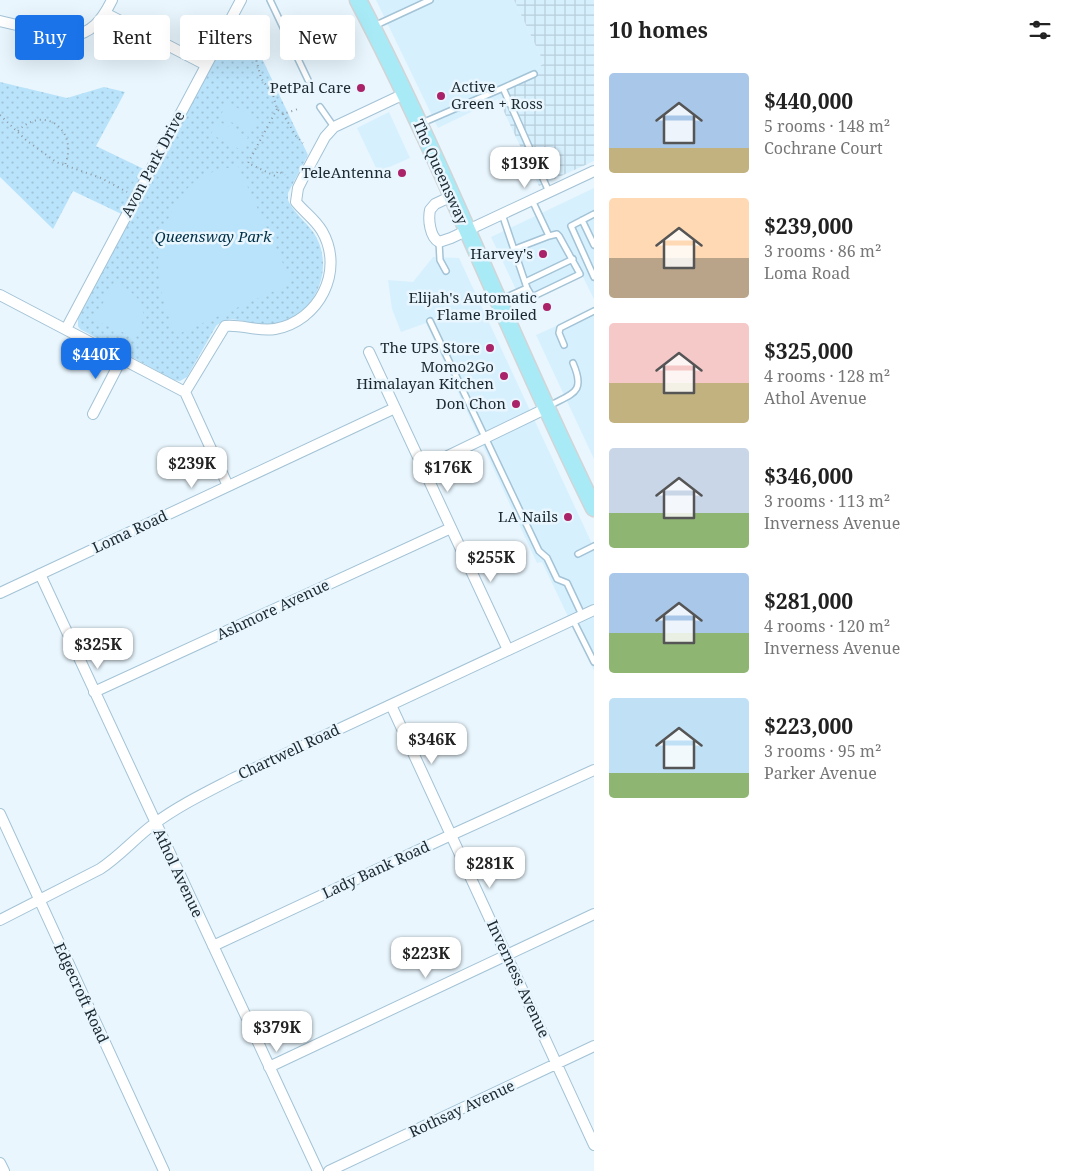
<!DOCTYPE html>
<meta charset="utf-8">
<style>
:root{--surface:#fff;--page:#f2f2f2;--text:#222;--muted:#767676;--accent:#1a73e8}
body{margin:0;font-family:"Noto Serif",serif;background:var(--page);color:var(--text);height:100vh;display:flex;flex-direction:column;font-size:19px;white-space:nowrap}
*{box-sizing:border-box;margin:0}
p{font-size:16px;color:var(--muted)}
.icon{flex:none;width:28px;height:28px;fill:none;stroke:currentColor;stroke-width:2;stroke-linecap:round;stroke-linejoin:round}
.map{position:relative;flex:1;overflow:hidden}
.sheet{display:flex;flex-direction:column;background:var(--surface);width:475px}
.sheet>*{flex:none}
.top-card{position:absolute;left:15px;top:15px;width:475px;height:45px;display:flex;gap:10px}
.price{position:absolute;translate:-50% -42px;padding:0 11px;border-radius:10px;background:#fff;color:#222;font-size:16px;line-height:32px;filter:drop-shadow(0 1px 2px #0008)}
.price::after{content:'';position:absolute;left:50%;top:30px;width:15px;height:11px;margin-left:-8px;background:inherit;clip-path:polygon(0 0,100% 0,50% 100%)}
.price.active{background:var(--accent);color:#fff}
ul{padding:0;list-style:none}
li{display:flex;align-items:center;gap:15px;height:125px;padding:0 15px}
li span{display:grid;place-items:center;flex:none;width:140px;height:100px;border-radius:5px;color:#555}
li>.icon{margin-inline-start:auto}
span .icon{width:60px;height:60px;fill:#fffc;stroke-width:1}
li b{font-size:21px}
h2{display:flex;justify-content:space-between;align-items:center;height:60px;padding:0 15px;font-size:21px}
.chip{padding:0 18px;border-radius:5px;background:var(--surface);box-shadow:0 5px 20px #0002;font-size:18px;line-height:45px}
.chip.active{background:var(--accent);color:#fff}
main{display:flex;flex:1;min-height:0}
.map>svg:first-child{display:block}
.built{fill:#d7f0fe}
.industrial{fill:url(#industrial-grid)}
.green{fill:url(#green-dots)}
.pitch{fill:#b9e3fb}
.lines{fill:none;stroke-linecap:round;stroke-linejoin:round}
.service-casing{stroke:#a3c3d6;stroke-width:8}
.minor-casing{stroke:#a3c3d6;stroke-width:12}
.primary-casing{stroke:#d2d4d6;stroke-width:19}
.path{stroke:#8d9aa2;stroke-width:2;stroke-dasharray:1 4;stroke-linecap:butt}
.service{stroke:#fff;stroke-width:5}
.minor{stroke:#fff;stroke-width:10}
.primary{stroke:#a8ebf7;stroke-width:16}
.poi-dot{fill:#aa2267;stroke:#e9f6fe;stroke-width:2}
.labels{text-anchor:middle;stroke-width:5;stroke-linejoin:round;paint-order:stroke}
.poi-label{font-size:15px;fill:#1c2930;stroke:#e9f6fe;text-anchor:end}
.street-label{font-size:15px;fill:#1c2930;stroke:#e9f6fe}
.park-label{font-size:15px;font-style:italic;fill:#003047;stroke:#e9f6fe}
</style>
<main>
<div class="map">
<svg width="594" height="1171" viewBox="0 0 594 1171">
<defs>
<pattern id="industrial-grid" width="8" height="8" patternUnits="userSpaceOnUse" patternTransform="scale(1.25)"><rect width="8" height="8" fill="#d7f0fe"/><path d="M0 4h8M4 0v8" fill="none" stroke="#b8ceda"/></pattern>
<pattern id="green-dots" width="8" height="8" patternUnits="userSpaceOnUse" patternTransform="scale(1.25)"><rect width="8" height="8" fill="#b9e3fb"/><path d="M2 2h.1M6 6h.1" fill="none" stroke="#9ec3d7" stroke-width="1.8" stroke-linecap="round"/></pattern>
</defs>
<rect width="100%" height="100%" fill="#e9f6fe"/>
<path class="built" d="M376 0H514L544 63 498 99 438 128Z
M389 112 410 158 378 172 357 128Z
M594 188V299L580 271 521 300 491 237Z
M433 257 459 258 594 548V671L542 562 537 563 426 323 401 332 392 309 388 280 413 282Z
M594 309V459L536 335Z"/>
<path class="industrial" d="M514 0H594V161L539 186 498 99 544 63Z"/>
<path class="green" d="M238 13 244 26 246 25 308 155 288 193V200C295 216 313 226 319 243 333 279 309 321 270 325 251 327 232 311 216 326L187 377 180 381 174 380 80 329 78 326V318L130 218 73 191 53 229 0 177V82L67 98 104 87 125 92 96 146 154 174Z"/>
<path class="pitch" d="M228 103 258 119 250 132 220 116Z
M218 121 248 137 241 150 211 134Z
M238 166 291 281 290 284 176 335C157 288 149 255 174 207 181 195 192 181 205 175 216 170 227 168 238 166Z
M114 282C139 294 154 310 134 337L94 320Z"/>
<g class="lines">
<defs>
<path id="service" d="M270 0 308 80
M374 26 430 0
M534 74 503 88 549 192
M320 107 334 127
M422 123 503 88
M532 200 549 236
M502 214 527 288 532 297 580 274 559 236 557 234 549 236 515 249
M594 214 571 226 594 277
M582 220 594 245
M439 242 440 260 446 271
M525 282 573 259
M500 300 527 288
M430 321 539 551 547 558 557 579 567 583 582 615
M564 345 559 333 560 328 594 311
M549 406C573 393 586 393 573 363
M578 554 594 546
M573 620 594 662"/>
<path id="minor" d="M105 13 206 65
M0 21 68 37C92 34 102 20 112 0
M452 196 435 204 430 210C428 220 430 237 439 242L451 238 594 171
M0 295 185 392 228 486
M66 329 241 0
M369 352 508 650
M185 392 225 326C241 324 258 332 275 329 319 321 345 271 322 231 315 219 304 212 296 202L298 188 304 176 325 137 334 127 404 94
M93 414 122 358
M423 468 547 408
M40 574 318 1171
M0 593 395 408
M94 692 451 528
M391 705 594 1145
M0 814 164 1171
M0 920 100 869C120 856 135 838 154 824 178 806 207 792 234 778L594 610
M213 946 451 835 594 770
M269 1067 594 914
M0 1163 4 1171
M329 1171 594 1046"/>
<path id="primary" d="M358 0C445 165 511 341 594 508"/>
</defs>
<use href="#service" class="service-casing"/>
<use href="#minor" class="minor-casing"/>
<use href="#primary" class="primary-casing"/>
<path class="path" d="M239 25 251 54 256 59 261 78 273 95 277 109 283 114 298 109
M255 58 270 51
M277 109 248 163 275 176 278 171 285 175
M283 114 296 136 303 143
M0 115 26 140 56 162 101 178 127 192
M18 131C44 104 79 130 65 165"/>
<use href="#service" class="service"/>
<use href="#minor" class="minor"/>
<use href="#primary" class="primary"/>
</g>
<g class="poi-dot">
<circle cx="361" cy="88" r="5"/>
<circle cx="441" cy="96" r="5"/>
<circle cx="402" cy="173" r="5"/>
<circle cx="543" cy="254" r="5"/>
<circle cx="547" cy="307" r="5"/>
<circle cx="490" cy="348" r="5"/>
<circle cx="504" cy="376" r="5"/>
<circle cx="516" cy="404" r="5"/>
<circle cx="568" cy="517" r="5"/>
</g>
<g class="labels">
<g class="poi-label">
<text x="451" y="92" text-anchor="start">Active<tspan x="451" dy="17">Green + Ross</tspan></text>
<text x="351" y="93">PetPal Care</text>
<text x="392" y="178">TeleAntenna</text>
<text x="533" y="259">Harvey's</text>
<text x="537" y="303">Elijah's Automatic<tspan x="537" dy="17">Flame Broiled</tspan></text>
<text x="480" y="353">The UPS Store</text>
<text x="494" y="372">Momo2Go<tspan x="494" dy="17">Himalayan Kitchen</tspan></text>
<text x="506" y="409">Don Chon</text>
<text x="558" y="522">LA Nails</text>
</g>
<g class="street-label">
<text transform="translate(153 164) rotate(-62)" y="5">Avon Park Drive</text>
<text transform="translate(440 172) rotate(66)" y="5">The Queensway</text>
<text transform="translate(130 532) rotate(-25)" y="5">Loma Road</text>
<text transform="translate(273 610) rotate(-25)" y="5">Ashmore Avenue</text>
<text transform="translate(289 752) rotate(-25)" y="5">Chartwell Road</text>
<text transform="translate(376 870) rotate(-25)" y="5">Lady Bank Road</text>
<text transform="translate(178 873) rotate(65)" y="5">Athol Avenue</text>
<text transform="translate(518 979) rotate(65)" y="5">Inverness Avenue</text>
<text transform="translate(81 993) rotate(65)" y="5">Edgecroft Road</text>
<text transform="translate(462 1109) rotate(-25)" y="5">Rothsay Avenue</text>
</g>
<g class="park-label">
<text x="213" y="242">Queensway Park</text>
</g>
</g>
</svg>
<b class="price" style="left:525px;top:189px">$139K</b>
<b class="price active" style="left:96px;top:380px">$440K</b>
<b class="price" style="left:192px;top:489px">$239K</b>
<b class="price" style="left:448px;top:493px">$176K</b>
<b class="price" style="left:491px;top:583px">$255K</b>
<b class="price" style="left:98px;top:670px">$325K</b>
<b class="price" style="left:432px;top:765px">$346K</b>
<b class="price" style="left:490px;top:889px">$281K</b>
<b class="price" style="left:426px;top:979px">$223K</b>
<b class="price" style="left:277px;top:1053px">$379K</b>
<div class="top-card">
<a class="chip active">Buy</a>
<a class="chip">Rent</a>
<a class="chip">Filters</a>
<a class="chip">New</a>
</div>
</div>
<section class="sheet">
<h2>10 homes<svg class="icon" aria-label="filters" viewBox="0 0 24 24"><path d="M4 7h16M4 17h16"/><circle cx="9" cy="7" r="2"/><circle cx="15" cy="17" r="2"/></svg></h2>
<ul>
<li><span style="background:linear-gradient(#a9c7e8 75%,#c2b280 0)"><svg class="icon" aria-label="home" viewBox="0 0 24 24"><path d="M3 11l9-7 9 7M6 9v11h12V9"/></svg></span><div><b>$440,000</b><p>5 rooms · 148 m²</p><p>Cochrane Court</p></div></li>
<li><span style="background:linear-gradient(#ffd9b3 60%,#b9a48a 0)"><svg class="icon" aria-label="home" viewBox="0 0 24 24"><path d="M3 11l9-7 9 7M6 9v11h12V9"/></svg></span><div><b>$239,000</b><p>3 rooms · 86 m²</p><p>Loma Road</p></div></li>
<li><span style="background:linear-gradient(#f6c9c9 60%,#c2b280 0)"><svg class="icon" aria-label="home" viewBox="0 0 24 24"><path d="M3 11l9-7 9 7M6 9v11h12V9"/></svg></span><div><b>$325,000</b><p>4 rooms · 128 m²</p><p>Athol Avenue</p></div></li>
<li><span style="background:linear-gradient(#c9d6e8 65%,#8fb573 0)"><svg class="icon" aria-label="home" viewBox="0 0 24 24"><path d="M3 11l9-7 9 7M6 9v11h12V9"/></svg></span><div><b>$346,000</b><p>3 rooms · 113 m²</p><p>Inverness Avenue</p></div></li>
<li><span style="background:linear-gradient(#a9c7e8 60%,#8fb573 0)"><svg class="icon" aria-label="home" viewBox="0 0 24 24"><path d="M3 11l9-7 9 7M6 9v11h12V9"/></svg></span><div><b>$281,000</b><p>4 rooms · 120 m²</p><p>Inverness Avenue</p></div></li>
<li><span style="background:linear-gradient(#bfe0f5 75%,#8fb573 0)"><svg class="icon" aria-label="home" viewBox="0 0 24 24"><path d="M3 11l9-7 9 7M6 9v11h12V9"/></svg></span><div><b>$223,000</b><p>3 rooms · 95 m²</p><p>Parker Avenue</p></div></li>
</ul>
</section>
</main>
